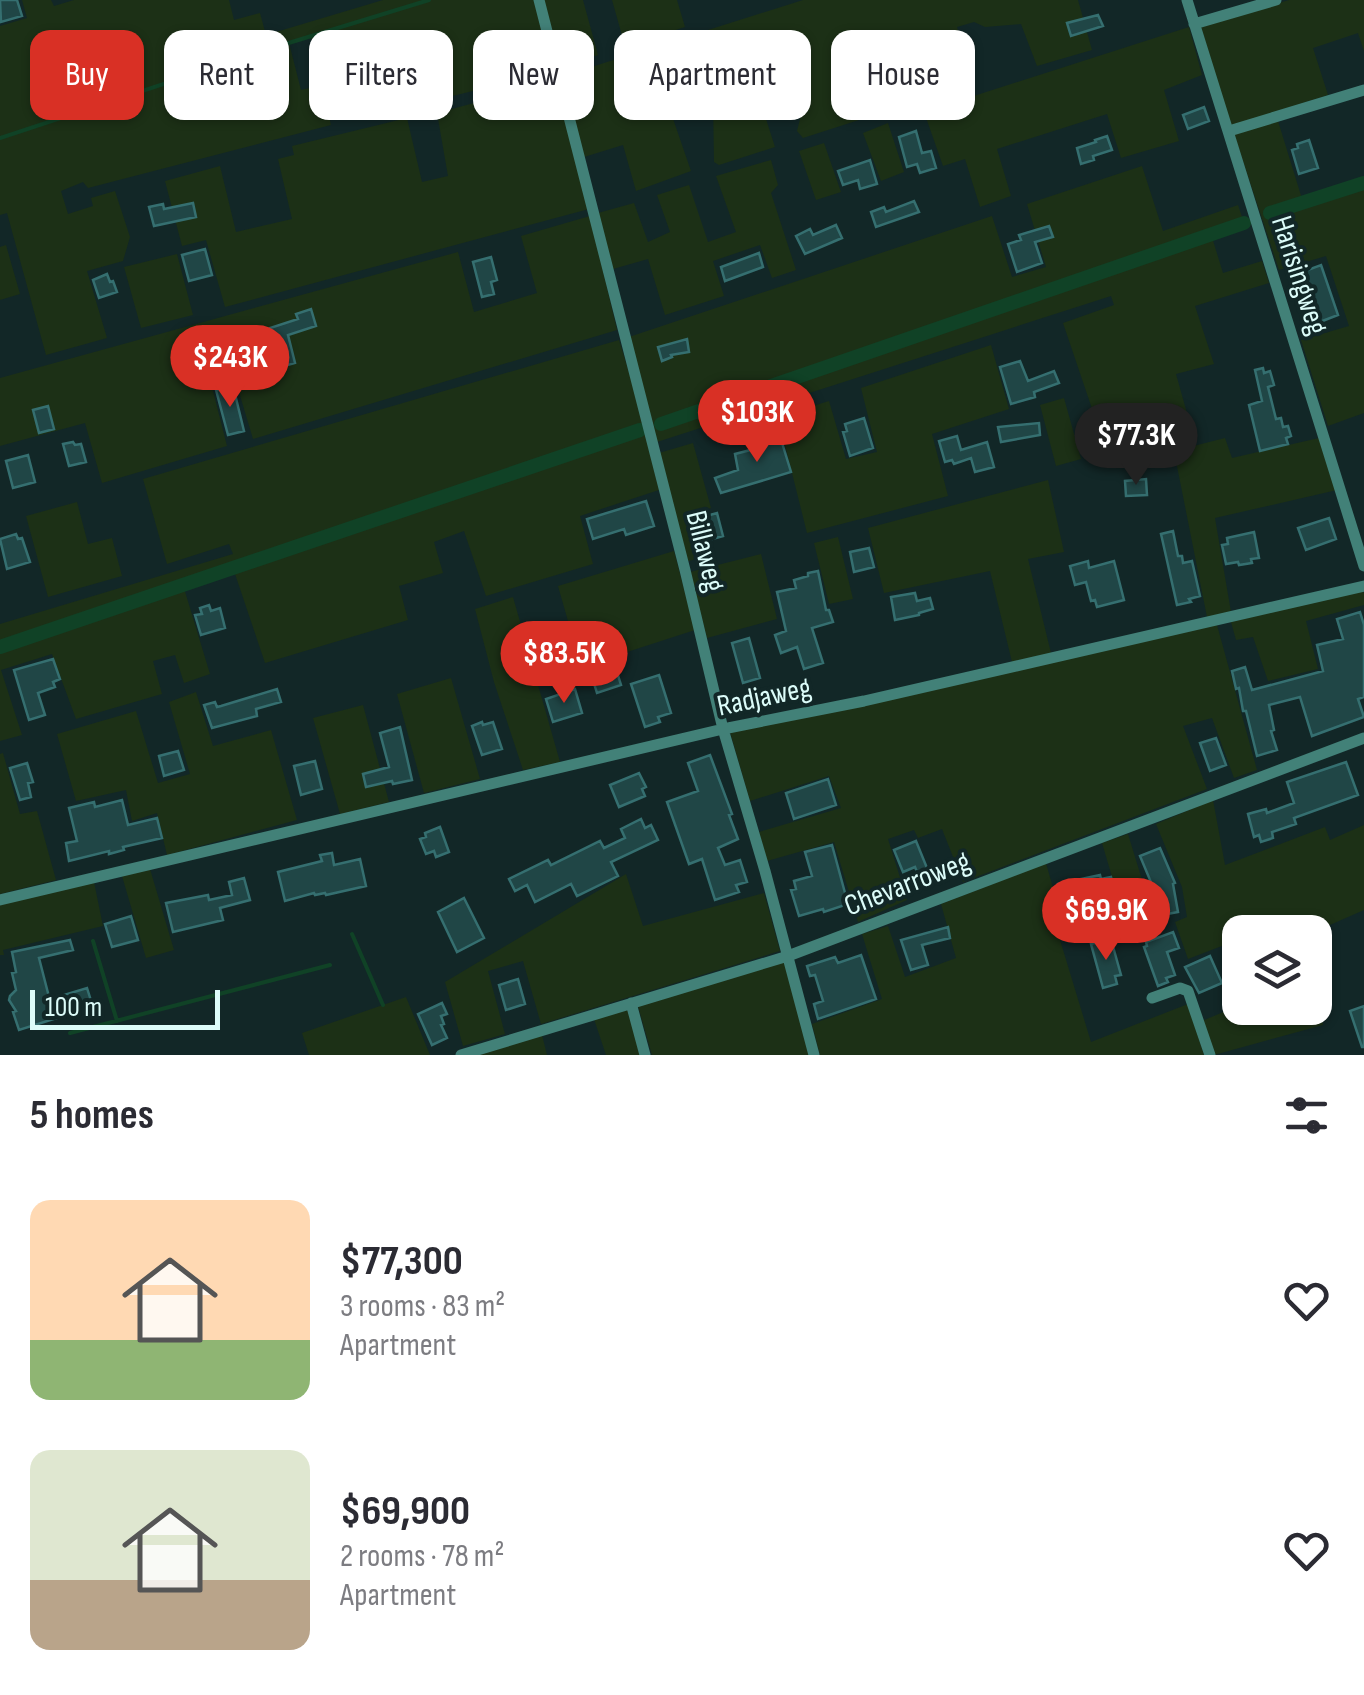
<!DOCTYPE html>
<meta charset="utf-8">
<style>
:root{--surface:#fff;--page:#f2f2f3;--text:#2b2b33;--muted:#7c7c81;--accent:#d93025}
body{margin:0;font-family:"Sofia Sans Condensed",sans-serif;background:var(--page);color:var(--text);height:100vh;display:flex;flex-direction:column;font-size:38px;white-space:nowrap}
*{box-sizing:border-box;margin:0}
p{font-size:32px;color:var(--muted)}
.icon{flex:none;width:55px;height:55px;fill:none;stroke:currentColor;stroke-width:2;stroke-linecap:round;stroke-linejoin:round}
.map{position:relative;height:1055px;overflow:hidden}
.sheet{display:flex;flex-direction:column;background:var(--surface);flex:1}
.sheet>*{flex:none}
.hud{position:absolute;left:30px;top:30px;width:1305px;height:90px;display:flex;gap:20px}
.fabs{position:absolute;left:1222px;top:915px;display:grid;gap:20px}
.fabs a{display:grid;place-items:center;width:110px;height:110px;border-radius:20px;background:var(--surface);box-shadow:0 2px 8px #0004;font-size:50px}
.scale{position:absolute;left:30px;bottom:25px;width:190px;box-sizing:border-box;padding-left:10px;border:5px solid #dcfcf9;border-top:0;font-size:28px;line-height:35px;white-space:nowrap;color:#dcfcf9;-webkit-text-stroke:8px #122727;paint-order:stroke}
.price{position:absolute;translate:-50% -85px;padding:0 22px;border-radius:35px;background:var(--accent);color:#fff;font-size:32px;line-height:65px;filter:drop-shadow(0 2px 5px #0008)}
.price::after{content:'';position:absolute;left:50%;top:60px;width:30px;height:22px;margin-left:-15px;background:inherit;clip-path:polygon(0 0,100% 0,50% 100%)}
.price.active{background:#222;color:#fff}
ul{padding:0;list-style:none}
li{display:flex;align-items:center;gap:30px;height:250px;padding:0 30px}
li span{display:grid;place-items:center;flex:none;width:280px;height:200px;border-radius:20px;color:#555}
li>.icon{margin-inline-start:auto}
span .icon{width:120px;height:120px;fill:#fffc;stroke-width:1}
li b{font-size:42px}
h2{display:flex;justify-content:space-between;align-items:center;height:120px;padding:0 30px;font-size:42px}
.pill{padding:0 35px;border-radius:20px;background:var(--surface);box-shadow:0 2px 8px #0004;font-size:35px;line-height:90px}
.pill.active{background:var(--accent);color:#fff}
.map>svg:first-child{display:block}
.green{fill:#1c3016}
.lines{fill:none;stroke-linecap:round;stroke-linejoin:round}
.stream{stroke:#104226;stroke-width:4}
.canal{stroke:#104226;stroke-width:14}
.building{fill:#204646;stroke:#356f70;stroke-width:2.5}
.minor{stroke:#428178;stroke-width:11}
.labels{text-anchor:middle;stroke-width:8;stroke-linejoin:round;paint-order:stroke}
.street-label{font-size:30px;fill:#dcfcf9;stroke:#122727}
</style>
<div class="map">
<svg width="1364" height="1055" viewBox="0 0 1364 1055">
<rect width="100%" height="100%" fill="#122727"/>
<path class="green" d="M22 0H51L54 6 74 0H229L234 20 260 13 266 35 383 0H534L553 71 364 118 349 69 323 77 311 37 289 43 301 90 322 85 331 125 88 188 83 182 61 191 68 214 93 206 91 198 115 191 130 237 123 261 87 271 107 338 46 355 7 213 0 215V26L27 18Z
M544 0H583L598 55 561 67Z
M612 0H677L685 27 625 46Z
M803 0H1078L1092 50 1037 66 1021 24 985 27 974 22 957 27 974 83 803 138 797 131 803 107 792 82 758 94 775 147 719 165 714 162 713 102 704 97 670 110 691 171 636 191 623 145 584 157 563 76Z
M1289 0H1364V51L1358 33 1313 48 1328 95 1231 126 1201 27Z
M1189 27 1202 75 1164 90 1179 141 1121 158 1107 114 997 149 1011 196 980 207 965 159 943 166 924 112Z
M555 81 589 209 225 307 206 240 182 246 165 181 220 166 236 232 292 219 278 159 294 155 292 146 407 118 422 182 448 176 437 113Z
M1278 121 1303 202 1364 183V413L1328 426 1301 340 1349 326 1326 256 1279 270 1234 134Z
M888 123 904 172 881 181 863 133Z
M824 143 841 192 816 200 799 151Z
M771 160 778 185 771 193 796 270 772 278 760 245 713 261 724 296 665 315 648 259 613 269 598 213 634 203 648 242 670 232 657 195 689 185 708 242 736 232 716 176Z
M1142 166 1163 231 1238 205 1244 223 1211 234 1223 273 1262 261 1269 283 1195 306 1214 364 1176 374 1192 431 1107 453 1063 323 1114 305 1111 296 657 442 629 337 992 216 1012 277 1046 267 1027 204Z
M590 216 617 330 253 439 236 382 212 387 227 446 102 483 85 423 0 446V378L458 252 474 312 537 293 521 236Z
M6 245 20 294 0 300V247Z
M177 254 193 315 141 328 124 267Z
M619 340 635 392 659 490 580 516 593 564 486 596 464 531 434 542 443 573 399 586 408 620 265 663 233 568 183 585 210 674 184 683 175 655 153 661 162 694 76 719 52 654 1 670 22 735 0 741V624L233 554 229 544 167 564 143 479Z
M991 345 1009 409 932 434 948 496 807 533 778 417 829 401 846 459 877 452 861 388Z
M1064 398 1081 459 1056 466 1040 405Z
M1225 438 1232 458 1319 438 1337 490 1215 518 1231 612 1207 617 1174 451Z
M693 443 711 508 695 513 706 557 688 561 659 453Z
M1048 480 1064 552 1028 559 1051 653 1012 662 990 571 884 593 868 528Z
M77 502 88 544 112 538 122 576 48 597 26 516Z
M838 537 853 599 829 604 814 543Z
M674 551 695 630 621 654 616 644 578 656 558 586Z
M761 554 777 619 707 638 690 572Z
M1361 590 1364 593V605L1306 621 1318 669 1268 681 1253 637 1236 640 1231 622Z
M513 597 560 762 523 770 494 682 475 609Z
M1217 625 1257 770 1234 778 1212 718 1183 726 1207 789 963 882 942 829 918 838 914 830 888 839 907 900 858 922 834 842 767 861 759 832 841 808 829 776 750 801 730 732Z
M451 678 480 779 424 793 397 694Z
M196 692 213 746 271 730 297 820 167 855 157 813 132 821 126 790 76 801 57 734 136 711 158 783 190 774 169 702Z
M363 705 389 802 340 814 313 718Z
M3 753 20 814 37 811 56 880 0 894V754Z
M1213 800 1225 865 1325 827 1330 840 1364 825V910L1314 932H1240V939L1188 959 1175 922 1187 917 1182 887 1156 824Z
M1128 834 1147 896 1121 907 1102 843Z
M1046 863 1064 927 1057 930 1091 1042 1188 1004 1204 1055H820L812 1024 882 999 862 934 888 926 905 977 956 958 941 904Z
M150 869 174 950 146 958 122 876Z
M626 874 643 926 764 893 780 951 541 1024 523 961 488 971 505 1034 463 1046 445 982Z
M94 882 103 926 3 950 4 955H0V904Z
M785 961 809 1055H652L638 1006Z
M1315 982 1323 1025 1214 1055 1202 1021 1240 1005V1008H1315Z
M406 997 430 1055H309L302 1033Z
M628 1008 641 1055H606L594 1019Z
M542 1035 547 1055H478Z"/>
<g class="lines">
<path class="stream" d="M0 138 269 49 429 0
M352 934 383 1005
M93 941 117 1021
M70 1033 330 965"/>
<path class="canal" d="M1270 213 1364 183
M661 424 1244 223
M0 647 640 430"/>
</g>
<path class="building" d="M0 0H17L22 16 1 22Z
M1098 15 1103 26 1071 36 1067 23Z
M1204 107 1209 121 1188 129 1183 115Z
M916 131 922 153 931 151 936 168 920 173 917 164 907 167 899 137Z
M1107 136 1112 150 1093 156 1094 160 1081 164 1077 148 1096 142 1095 140Z
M1309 140 1318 168 1299 174 1292 150 1298 148 1297 144Z
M870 160 877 184 860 189 858 180 843 185 838 171Z
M914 201 919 212 876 227 871 212 884 207 886 212Z
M193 203 196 217 154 226 149 207 163 204 164 209Z
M836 225 842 238 805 254 796 236 810 229 813 235Z
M1049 226 1053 237 1035 242 1042 263 1017 272 1008 244 1021 240 1019 235Z
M205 249 212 275 189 281 182 255Z
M759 253 763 267 725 281 721 267Z
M491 257 497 280 491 282 494 294 482 297 473 262Z
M1321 265 1338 315 1312 325 1294 275Z
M107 274 110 282 113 281 117 292 99 298 93 280Z
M311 309 316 326 288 335 295 363 281 367 270 328 298 319 296 314Z
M687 339 689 352 671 355 672 357 662 361 658 347Z
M1020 361 1028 381 1054 371 1059 383 1034 392 1035 397 1011 404 1000 367Z
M1263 368 1264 373 1270 371 1274 385 1268 387 1276 419 1281 418 1283 427 1288 426 1291 436 1286 438 1288 444 1260 451 1249 405 1262 401 1255 370Z
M233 386 244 431 228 435 216 390Z
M48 406 54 429 39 433 33 410Z
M864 418 873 448 850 456 843 432 847 431 845 424Z
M1039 423 1040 435 1001 442 998 427Z
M779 433 791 472 721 493 715 478 738 470 735 454 762 447 760 439Z
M957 436 961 450 987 442 994 467 975 472 971 458 954 464 952 460 945 462 939 441Z
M73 442 75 445 81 444 86 462 69 466 63 444Z
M28 455 35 482 13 488 6 461Z
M1146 479 1147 495 1126 496 1125 481Z
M646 501 654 526 626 535 624 529 593 539 587 519Z
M717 513 723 536 705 541 699 518Z
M1329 518 1336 539 1306 550 1298 528Z
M1173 531 1178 556H1182L1183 563 1192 561 1200 596 1189 599 1191 602 1177 605 1161 534Z
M1254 532 1259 558 1251 559 1252 563 1239 565 1238 562 1226 564 1222 545 1228 544 1227 538Z
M16 534 18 539 22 538 30 562 7 569 0 539Z
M869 548 874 567 854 572 850 552Z
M1088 561 1089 568 1114 561 1124 600 1097 607 1095 600 1091 601 1086 582 1075 585 1070 566Z
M818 571 826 610H829L833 622 812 628 823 663 804 669 797 647 781 653 775 635 786 631 777 592 796 588 794 580 808 576V573Z
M915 593 917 601 930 598 933 609 919 613V615L895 620 891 597Z
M209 605 211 611 220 608 225 628 201 635 195 615 202 614 200 608Z
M1360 612 1364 625V697L1358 699 1364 717 1312 736 1300 697 1269 705 1274 730 1271 731 1277 750 1257 756 1246 711H1243L1239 688 1236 689 1232 671 1245 667 1252 690 1323 671 1317 645 1343 639 1337 619Z
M749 638 760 678 743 683 732 643Z
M611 653 621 685 597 693 587 661Z
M53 659 60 679 53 682 55 687 38 693 45 715 29 720 14 670Z
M659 675 671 713 658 717 660 722 645 727 631 684Z
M277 689 281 702 256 709 257 716 212 728 204 705 215 702 217 707 221 706Z
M575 689 582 713 553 722 546 699Z
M482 722 483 725 493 722 502 749 482 755 472 726Z
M400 727 412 780 393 784 392 781 366 787 363 774 389 767 380 733Z
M1216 738 1226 765 1210 771 1200 743Z
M178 751 184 770 164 776 159 756Z
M710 755 732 814 729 815 738 839 718 848 725 865 740 860 747 882 736 885 739 892 715 900 702 859 689 864 667 802 698 791 688 763Z
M315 761 322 789 301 795 294 766Z
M1346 762 1358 795 1294 818 1296 824 1272 832 1273 838 1261 842 1259 835 1254 837 1248 814 1266 809 1267 813 1294 803 1287 782Z
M27 763 33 782 28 783 31 797 20 800 10 768Z
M639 773 646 787 642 789 645 796 619 807 610 785Z
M828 779 836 805 794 819 786 793Z
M122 800 128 825 157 818 162 838 123 847 124 850 109 854V851L69 861 66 843 77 841 69 808 94 802 95 807Z
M641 819 645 828 651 825 658 840 611 862 618 876 577 896 571 884 535 902 527 885 515 891 509 879 548 860 551 865 600 841 604 848 625 838 621 829Z
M440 827 449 852 436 857 434 851 426 854 420 839 426 837 425 833Z
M916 841 927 868 917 872 915 867 903 872 894 850Z
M832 845 848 904 824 912 823 909 799 916 791 890 796 889 794 881 812 876 805 852Z
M1160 848 1175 883 1173 884 1178 912 1162 915 1158 891 1155 892 1140 856Z
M332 853 334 865 360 859 366 886 326 895 325 893 315 895 314 893 285 901 278 872 322 861 320 855Z
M1100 875 1101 879 1111 877 1117 900 1066 915 1058 884Z
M244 878 250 900 220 908 223 920 173 932 166 903 208 895 209 900 232 895 229 882Z
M464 898 484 938 457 952 438 912Z
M131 916 138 940 112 947 105 924Z
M948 927 950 938 922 945 928 965 911 970 901 940Z
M1173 932 1179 948 1167 952 1175 975 1166 978 1168 982 1158 986 1144 947 1147 946 1146 942Z
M70 940 73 950 39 958 48 993 51 999 87 988 92 1004 56 1016 57 1018 19 1030 13 1012 16 1011 9 1000 10 996 16 990 12 973 16 972 12 952Z
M1105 940 1106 945 1112 943 1121 975 1115 976 1117 984 1103 988 1091 944Z
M861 955 876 999 818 1019 814 1004 823 1001 815 975 810 976 807 966 835 957 838 963Z
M1210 956 1222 983 1199 993 1185 967Z
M518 979 525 1004 506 1010 499 985Z
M442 1003 447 1014 441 1016 444 1024 441 1025 447 1038 432 1045 418 1014Z
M1364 1006V1047H1362L1350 1011Z"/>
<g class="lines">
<path class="minor" d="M539 0 685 570 723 729 765 871 814 1055
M1187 0 1364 566
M1194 24 1276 0
M1229 131 1364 90
M0 900 723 729 864 701 1364 586
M1152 998 1180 988 1188 991 1210 1055
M631 1003 645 1055
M461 1055 788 956 1364 738"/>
</g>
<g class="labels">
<g class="street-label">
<text transform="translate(1300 275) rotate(72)" y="10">Harisingweg</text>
<text transform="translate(706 551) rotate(76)" y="10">Billaweg</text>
<text transform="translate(764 696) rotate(-12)" y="10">Radjaweg</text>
<text transform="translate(907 883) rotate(-21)" y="10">Chevarroweg</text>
</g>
</g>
</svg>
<div class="fabs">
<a><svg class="icon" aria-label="layers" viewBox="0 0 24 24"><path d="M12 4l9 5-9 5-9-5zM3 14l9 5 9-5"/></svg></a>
</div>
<div class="scale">100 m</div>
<b class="price" style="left:230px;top:410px">$243K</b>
<b class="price" style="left:757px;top:465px">$103K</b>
<b class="price active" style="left:1136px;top:488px">$77.3K</b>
<b class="price" style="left:564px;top:706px">$83.5K</b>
<b class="price" style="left:1106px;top:963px">$69.9K</b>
<div class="hud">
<a class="pill active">Buy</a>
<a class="pill">Rent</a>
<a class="pill">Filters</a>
<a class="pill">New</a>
<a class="pill">Apartment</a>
<a class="pill">House</a>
</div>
</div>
<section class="sheet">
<h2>5 homes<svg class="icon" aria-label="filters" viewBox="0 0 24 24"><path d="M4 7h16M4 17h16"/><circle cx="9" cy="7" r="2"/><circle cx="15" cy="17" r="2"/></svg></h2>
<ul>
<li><span style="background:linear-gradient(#ffd9b3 70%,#8fb573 0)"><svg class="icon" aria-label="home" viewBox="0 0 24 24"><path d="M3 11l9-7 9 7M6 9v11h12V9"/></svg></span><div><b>$77,300</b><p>3 rooms · 83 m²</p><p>Apartment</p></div><svg class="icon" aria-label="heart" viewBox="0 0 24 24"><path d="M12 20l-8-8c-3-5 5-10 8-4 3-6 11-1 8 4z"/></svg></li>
<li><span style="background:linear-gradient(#dfe7d0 65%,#b9a48a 0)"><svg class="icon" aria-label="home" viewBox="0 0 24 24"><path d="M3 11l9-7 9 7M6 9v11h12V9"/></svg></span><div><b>$69,900</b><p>2 rooms · 78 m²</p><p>Apartment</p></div><svg class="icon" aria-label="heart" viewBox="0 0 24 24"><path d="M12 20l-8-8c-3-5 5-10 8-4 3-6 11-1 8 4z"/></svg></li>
</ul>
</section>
